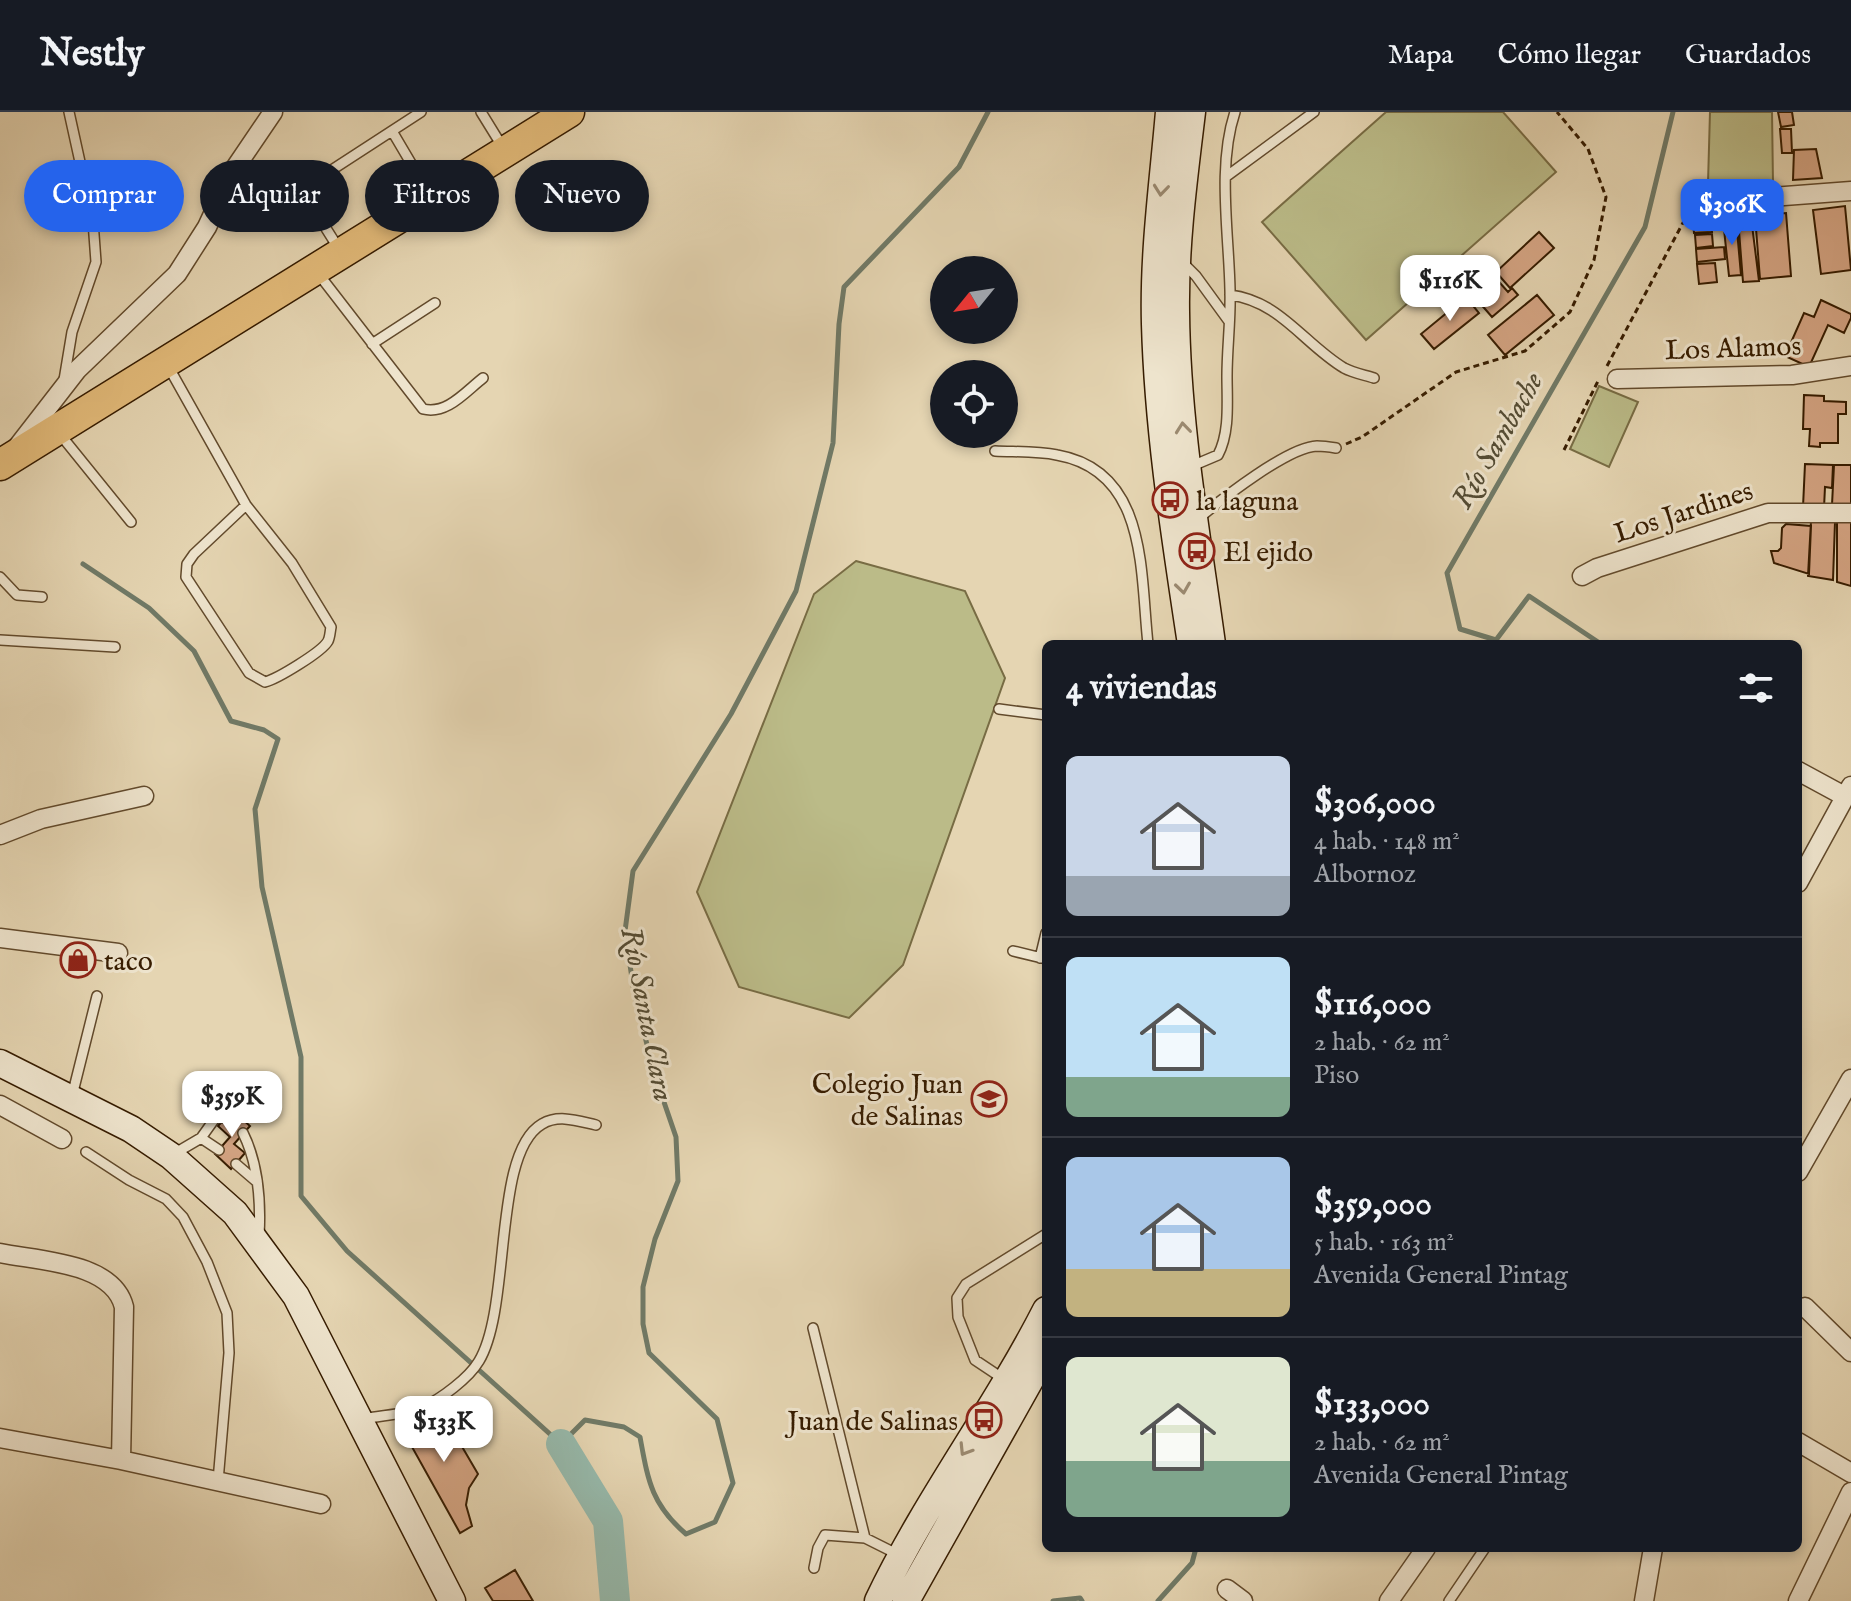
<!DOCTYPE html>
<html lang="es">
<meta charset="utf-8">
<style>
:root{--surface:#171b24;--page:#20242c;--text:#f1f3f6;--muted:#9ea1a6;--line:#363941;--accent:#2563eb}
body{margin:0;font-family:"IM FELL English",serif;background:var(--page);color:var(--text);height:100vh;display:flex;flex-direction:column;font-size:30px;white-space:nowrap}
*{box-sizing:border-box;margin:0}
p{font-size:26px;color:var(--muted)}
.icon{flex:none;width:44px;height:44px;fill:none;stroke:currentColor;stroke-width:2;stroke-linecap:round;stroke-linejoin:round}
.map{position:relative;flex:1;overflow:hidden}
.drawer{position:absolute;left:1042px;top:528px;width:760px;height:912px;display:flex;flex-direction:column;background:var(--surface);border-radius:12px;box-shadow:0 4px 12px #0003}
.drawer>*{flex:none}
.guide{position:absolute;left:24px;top:48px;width:760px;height:72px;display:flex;gap:16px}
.needle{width:52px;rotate:240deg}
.buttons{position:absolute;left:930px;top:144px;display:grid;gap:16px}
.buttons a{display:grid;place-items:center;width:88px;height:88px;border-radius:50%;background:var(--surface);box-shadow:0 4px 12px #0003;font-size:40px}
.price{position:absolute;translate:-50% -68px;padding:0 18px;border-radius:16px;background:#fff;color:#222;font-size:26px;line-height:52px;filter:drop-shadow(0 2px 4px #0008)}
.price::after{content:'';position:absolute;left:50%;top:48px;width:24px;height:18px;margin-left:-12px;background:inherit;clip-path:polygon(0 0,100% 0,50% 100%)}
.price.current{background:var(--accent);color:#fff}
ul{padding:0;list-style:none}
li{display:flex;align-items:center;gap:24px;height:200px;padding:0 24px}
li+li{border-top:2px solid var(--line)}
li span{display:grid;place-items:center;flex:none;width:224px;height:160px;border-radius:12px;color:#555}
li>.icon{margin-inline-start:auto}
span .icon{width:96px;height:96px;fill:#fffc;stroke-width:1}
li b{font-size:34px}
h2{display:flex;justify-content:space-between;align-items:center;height:96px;padding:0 24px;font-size:34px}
.pill{padding:0 28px;border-radius:36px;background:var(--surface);box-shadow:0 4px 12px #0003;font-size:28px;line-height:72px}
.pill.current{background:var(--accent);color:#fff}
header{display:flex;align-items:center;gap:48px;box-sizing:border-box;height:112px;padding:0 40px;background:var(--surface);border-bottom:2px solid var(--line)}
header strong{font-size:38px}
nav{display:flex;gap:44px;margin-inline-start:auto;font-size:28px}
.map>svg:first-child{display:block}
.green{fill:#bb8;stroke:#786c44;stroke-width:2}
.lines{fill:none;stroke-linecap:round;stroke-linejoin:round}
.stream{stroke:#707a67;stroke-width:5}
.river{stroke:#96b9ab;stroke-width:30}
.building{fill:#d5a584;stroke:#361c00;stroke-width:2}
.service-casing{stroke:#624a2c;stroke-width:12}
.minor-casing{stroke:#624a2c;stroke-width:21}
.secondary-casing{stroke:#361c00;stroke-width:29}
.trunk-casing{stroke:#361c00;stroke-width:33}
.path{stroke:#361c00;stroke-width:3;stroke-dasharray:6 4;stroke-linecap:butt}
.service{stroke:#eee4cd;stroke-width:9}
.minor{stroke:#eee4cd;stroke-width:18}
.secondary{stroke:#eee4cd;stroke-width:26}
.trunk{stroke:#e2ba79;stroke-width:30}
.oneway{stroke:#9b8a71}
.labels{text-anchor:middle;stroke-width:6;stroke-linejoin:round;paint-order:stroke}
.street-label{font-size:28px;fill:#361c00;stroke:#eee4cd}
.poi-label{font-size:28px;fill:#361c00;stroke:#eee4cd;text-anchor:start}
.water-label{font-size:30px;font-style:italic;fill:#534b33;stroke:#eee4cd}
</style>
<header>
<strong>Nestly</strong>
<nav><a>Mapa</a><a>Cómo llegar</a><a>Guardados</a></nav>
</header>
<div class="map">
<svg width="1851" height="1489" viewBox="0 0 1851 1489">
<rect width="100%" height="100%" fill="#e5d5b2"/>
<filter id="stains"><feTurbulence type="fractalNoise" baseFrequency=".0025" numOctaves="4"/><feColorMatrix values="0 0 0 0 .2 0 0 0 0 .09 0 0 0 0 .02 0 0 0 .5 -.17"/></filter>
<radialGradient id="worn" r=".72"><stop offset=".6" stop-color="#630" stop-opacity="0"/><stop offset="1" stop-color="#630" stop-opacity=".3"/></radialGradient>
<path class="green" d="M1386 0H1503L1556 60 1366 228 1262 110Z
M1710 0H1772L1773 71H1708Z
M1599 274 1638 290 1609 355 1570 337Z
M856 449 965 479 1005 566 903 853 849 906 739 875 697 780 814 482Z"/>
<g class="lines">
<path class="stream" d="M83 452 149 496 194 539 231 609 264 618 278 627 255 697 262 775 301 945V1084L347 1139 561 1332 585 1308 624 1315 640 1325C648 1368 651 1392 686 1422L715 1410 733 1371 717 1307 649 1241 643 1212V1175L655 1127 678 1069 676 1025 654 961 634 880 625 819 633 759 731 602 796 479 833 331 839 212 844 175 959 55 988 0
M1601 532 1529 484 1496 528 1460 517 1447 461 1645 115 1673 0
M1053 1489 1080 1486 1082 1489
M1158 1489 1192 1451 1196 1436"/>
<path class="river" d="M561 1332 608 1409 615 1489"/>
</g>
<path class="building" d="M1778 0H1792L1794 13 1781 15Z
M1780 17H1791L1792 41H1782Z
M1816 37 1822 66 1793 68 1794 38Z
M1845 94 1851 158 1821 162 1813 98Z
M1786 101 1791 164 1760 167 1755 104Z
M1751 105 1759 169 1743 170 1738 106Z
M1736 107 1741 163 1729 164 1723 108Z
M1711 109 1712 120 1694 121 1693 110Z
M1539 120 1554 136 1510 176 1496 160Z
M1712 122 1713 134 1696 136 1695 123Z
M1724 135 1725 147 1697 150 1696 137Z
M1715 151 1717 170 1699 172 1697 152Z
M1500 171 1508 180 1512 176 1518 183 1492 205 1479 190Z
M1537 183 1554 203 1505 243 1488 223Z
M1466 185 1479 201 1434 237 1421 222Z
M1821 188 1851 202V206L1844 221 1828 213 1809 255 1785 244 1804 201 1814 205Z
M1804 283 1824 284V289L1846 290V302H1838V331H1820V335L1809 334 1810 317H1803Z
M1805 352 1833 353 1832 376 1825 375 1824 396 1803 395Z
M1834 353H1851V393H1832Z
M1811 409 1835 410 1833 468 1808 464Z
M1837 410H1851V474L1837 470Z
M1786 412 1811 414 1809 462 1774 451 1771 439H1778L1781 436 1782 416Z
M232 998 250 1014 234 1032 245 1041 231 1057 215 1042 230 1025 218 1014Z
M440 1297 478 1362 469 1376 466 1393 472 1414 460 1421 402 1317Z
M515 1458 533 1489H493L485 1476Z"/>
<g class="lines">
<defs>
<path id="service" d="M481 0 502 34
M392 19 428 80
M1227 64 1314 0
M339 137 303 80 304 76 421 0
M1180 148 1196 164 1228 208
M317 160 423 297C447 303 465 280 483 266
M1230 183C1280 189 1304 232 1344 256 1353 261 1365 263 1374 266
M372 232 435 191
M168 254 246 393 292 451 331 515C330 520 330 525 328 529 322 540 277 567 265 570L249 561 186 465 187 452 194 442 246 393
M64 268 72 220 96 150 93 109 69 0
M59 321 131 410
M995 339C1015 340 1037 339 1057 343 1148 359 1140 460 1148 532
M1192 354 1218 343C1230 320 1227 290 1227 264 1227 236 1231 206 1230 178 1229 122 1217 54 1235 0
M1199 406C1222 387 1288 335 1317 334 1323 334 1330 335 1336 336
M0 465 17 483 42 485
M0 528 115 535
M999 597 1046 603
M1013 839 1046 847
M1040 846 1046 821
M72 984 97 884
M243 1021C259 1053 261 1089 259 1124
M201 1026 219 1038
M86 1040 129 1068 166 1087 183 1105 207 1150 227 1201 229 1241 218 1369
M172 1043 201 1026 216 1005 225 1006
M236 1052 257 1070
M813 1216 865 1426
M1005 1268 975 1248 958 1205 957 1186 966 1172 1046 1122
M363 1307C381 1303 406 1303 423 1295 441 1287 469 1266 479 1249 512 1194 492 1041 542 1012 559 1002 578 1009 596 1013
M814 1456 818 1436 825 1423 865 1426 899 1443
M1449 1489 1485 1436"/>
<path id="minor" d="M1693 91 1851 79
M1617 267 1792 263 1851 254
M18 334 77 258 177 162 207 115 233 59 273 0
M1582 464 1597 456 1768 401H1851
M1798 659 1846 685
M0 723 41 707 144 684
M1798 771 1851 674
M0 826 118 841
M0 993 62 1027
M1798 1060 1851 967
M0 1141C39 1149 113 1150 124 1195L121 1348
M1805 1195 1851 1240
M0 1326 121 1348 321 1392
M1798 1330 1851 1361
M1227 1477 1243 1489
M1389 1489 1426 1436
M1644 1489 1653 1436
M1798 1489 1851 1380"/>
<path id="secondary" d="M1169 0C1163 70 1153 141 1155 212 1158 320 1175 426 1191 532
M1192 0C1184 66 1175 133 1176 200 1177 312 1197 422 1212 532
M0 951 131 1017 171 1044 235 1101 296 1184 452 1489
M878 1489C926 1388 995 1298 1046 1198
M906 1489 1046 1240"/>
<path id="trunk" d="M0 353 569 0"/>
</defs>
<use href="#service" class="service-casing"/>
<use href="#minor" class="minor-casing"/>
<use href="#secondary" class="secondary-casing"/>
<use href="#trunk" class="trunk-casing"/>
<path class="path" d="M1607 254 1686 105
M1346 332 1362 325 1456 260 1525 239 1570 200 1594 148 1606 85 1588 37 1557 0
M1564 338 1599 267"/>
<use href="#service" class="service"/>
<use href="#minor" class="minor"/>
<use href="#secondary" class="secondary"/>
<use href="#trunk" class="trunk"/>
</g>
<defs><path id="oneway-chevron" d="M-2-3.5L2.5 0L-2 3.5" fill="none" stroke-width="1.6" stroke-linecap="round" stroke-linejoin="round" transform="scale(2)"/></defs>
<g class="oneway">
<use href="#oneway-chevron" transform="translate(1161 78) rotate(96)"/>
<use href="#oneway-chevron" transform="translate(1183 316) rotate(-96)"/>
<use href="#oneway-chevron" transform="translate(1183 476) rotate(82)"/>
<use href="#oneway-chevron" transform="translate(965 1338) rotate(122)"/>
</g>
<defs>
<symbol id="bus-ring" viewBox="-11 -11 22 22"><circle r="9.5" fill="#eee4cd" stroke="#8f2418" stroke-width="1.5"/><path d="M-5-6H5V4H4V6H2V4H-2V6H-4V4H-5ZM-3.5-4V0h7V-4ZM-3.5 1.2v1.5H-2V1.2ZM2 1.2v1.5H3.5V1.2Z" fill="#8f2418"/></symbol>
<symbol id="shop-ring" viewBox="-11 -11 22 22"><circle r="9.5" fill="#eee4cd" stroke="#8f2418" stroke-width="1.5"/><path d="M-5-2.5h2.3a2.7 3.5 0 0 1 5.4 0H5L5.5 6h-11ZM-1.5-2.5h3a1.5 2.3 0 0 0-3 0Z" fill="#8f2418"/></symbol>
<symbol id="school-ring" viewBox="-11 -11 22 22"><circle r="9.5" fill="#eee4cd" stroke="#8f2418" stroke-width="1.5"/><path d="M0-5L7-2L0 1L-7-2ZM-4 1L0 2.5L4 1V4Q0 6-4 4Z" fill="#8f2418"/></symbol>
</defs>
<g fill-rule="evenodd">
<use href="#bus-ring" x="1150" y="368" width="40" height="40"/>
<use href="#bus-ring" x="1177" y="419" width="40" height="40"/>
<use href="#shop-ring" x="58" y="828" width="40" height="40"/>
<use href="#school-ring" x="969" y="967" width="40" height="40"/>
<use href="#bus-ring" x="964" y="1288" width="40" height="40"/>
</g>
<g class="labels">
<g class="street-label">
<text transform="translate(1733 235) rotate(-2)" y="10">Los Alamos</text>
<text transform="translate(1683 399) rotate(-18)" y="10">Los Jardines</text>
</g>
<g class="poi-label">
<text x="1196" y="398">la laguna</text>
<text x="1223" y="449">El ejido</text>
<text x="104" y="858">taco</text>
<text x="963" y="981" text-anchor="end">Colegio Juan<tspan x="963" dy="32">de Salinas</tspan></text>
<text x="958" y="1318" text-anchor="end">Juan de Salinas</text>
</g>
<g class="water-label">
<text transform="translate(1497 328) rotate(-60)" y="10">Río Sambache</text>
<text transform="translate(648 902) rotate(79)" y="10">Río Santa Clara</text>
</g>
</g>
<rect width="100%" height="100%" filter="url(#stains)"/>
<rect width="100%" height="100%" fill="url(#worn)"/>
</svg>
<div class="buttons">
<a><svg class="needle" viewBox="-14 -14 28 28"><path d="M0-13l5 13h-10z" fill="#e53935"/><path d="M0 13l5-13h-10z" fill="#9ea1a6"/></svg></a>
<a><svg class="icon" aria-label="locate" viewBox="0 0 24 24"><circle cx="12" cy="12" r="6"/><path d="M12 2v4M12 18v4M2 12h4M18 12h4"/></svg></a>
</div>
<b class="price current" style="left:1732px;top:135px">$306K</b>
<b class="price" style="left:1450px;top:211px">$116K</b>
<b class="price" style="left:232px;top:1027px">$359K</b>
<b class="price" style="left:444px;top:1352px">$133K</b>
<div class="guide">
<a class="pill current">Comprar</a>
<a class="pill">Alquilar</a>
<a class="pill">Filtros</a>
<a class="pill">Nuevo</a>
</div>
<section class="drawer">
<h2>4 viviendas<svg class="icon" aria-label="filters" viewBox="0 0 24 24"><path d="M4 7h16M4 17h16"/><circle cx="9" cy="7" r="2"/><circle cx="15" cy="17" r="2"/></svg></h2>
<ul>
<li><span style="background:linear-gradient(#c9d6e8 75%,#9aa5b1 0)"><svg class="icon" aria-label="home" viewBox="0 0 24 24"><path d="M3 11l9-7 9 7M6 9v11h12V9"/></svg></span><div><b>$306,000</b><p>4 hab. · 148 m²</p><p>Albornoz</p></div></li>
<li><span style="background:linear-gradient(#bfe0f5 75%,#7fa58c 0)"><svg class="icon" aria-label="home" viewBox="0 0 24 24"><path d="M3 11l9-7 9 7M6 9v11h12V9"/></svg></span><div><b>$116,000</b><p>2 hab. · 62 m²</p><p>Piso</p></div></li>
<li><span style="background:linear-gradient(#a9c7e8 70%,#c2b280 0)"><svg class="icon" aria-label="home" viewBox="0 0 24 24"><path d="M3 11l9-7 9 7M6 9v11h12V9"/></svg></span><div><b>$359,000</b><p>5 hab. · 163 m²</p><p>Avenida General Pintag</p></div></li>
<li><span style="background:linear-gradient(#dfe7d0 65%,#7fa58c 0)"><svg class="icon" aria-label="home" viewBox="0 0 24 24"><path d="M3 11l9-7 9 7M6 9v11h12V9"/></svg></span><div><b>$133,000</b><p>2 hab. · 62 m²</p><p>Avenida General Pintag</p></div></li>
</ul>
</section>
</div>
